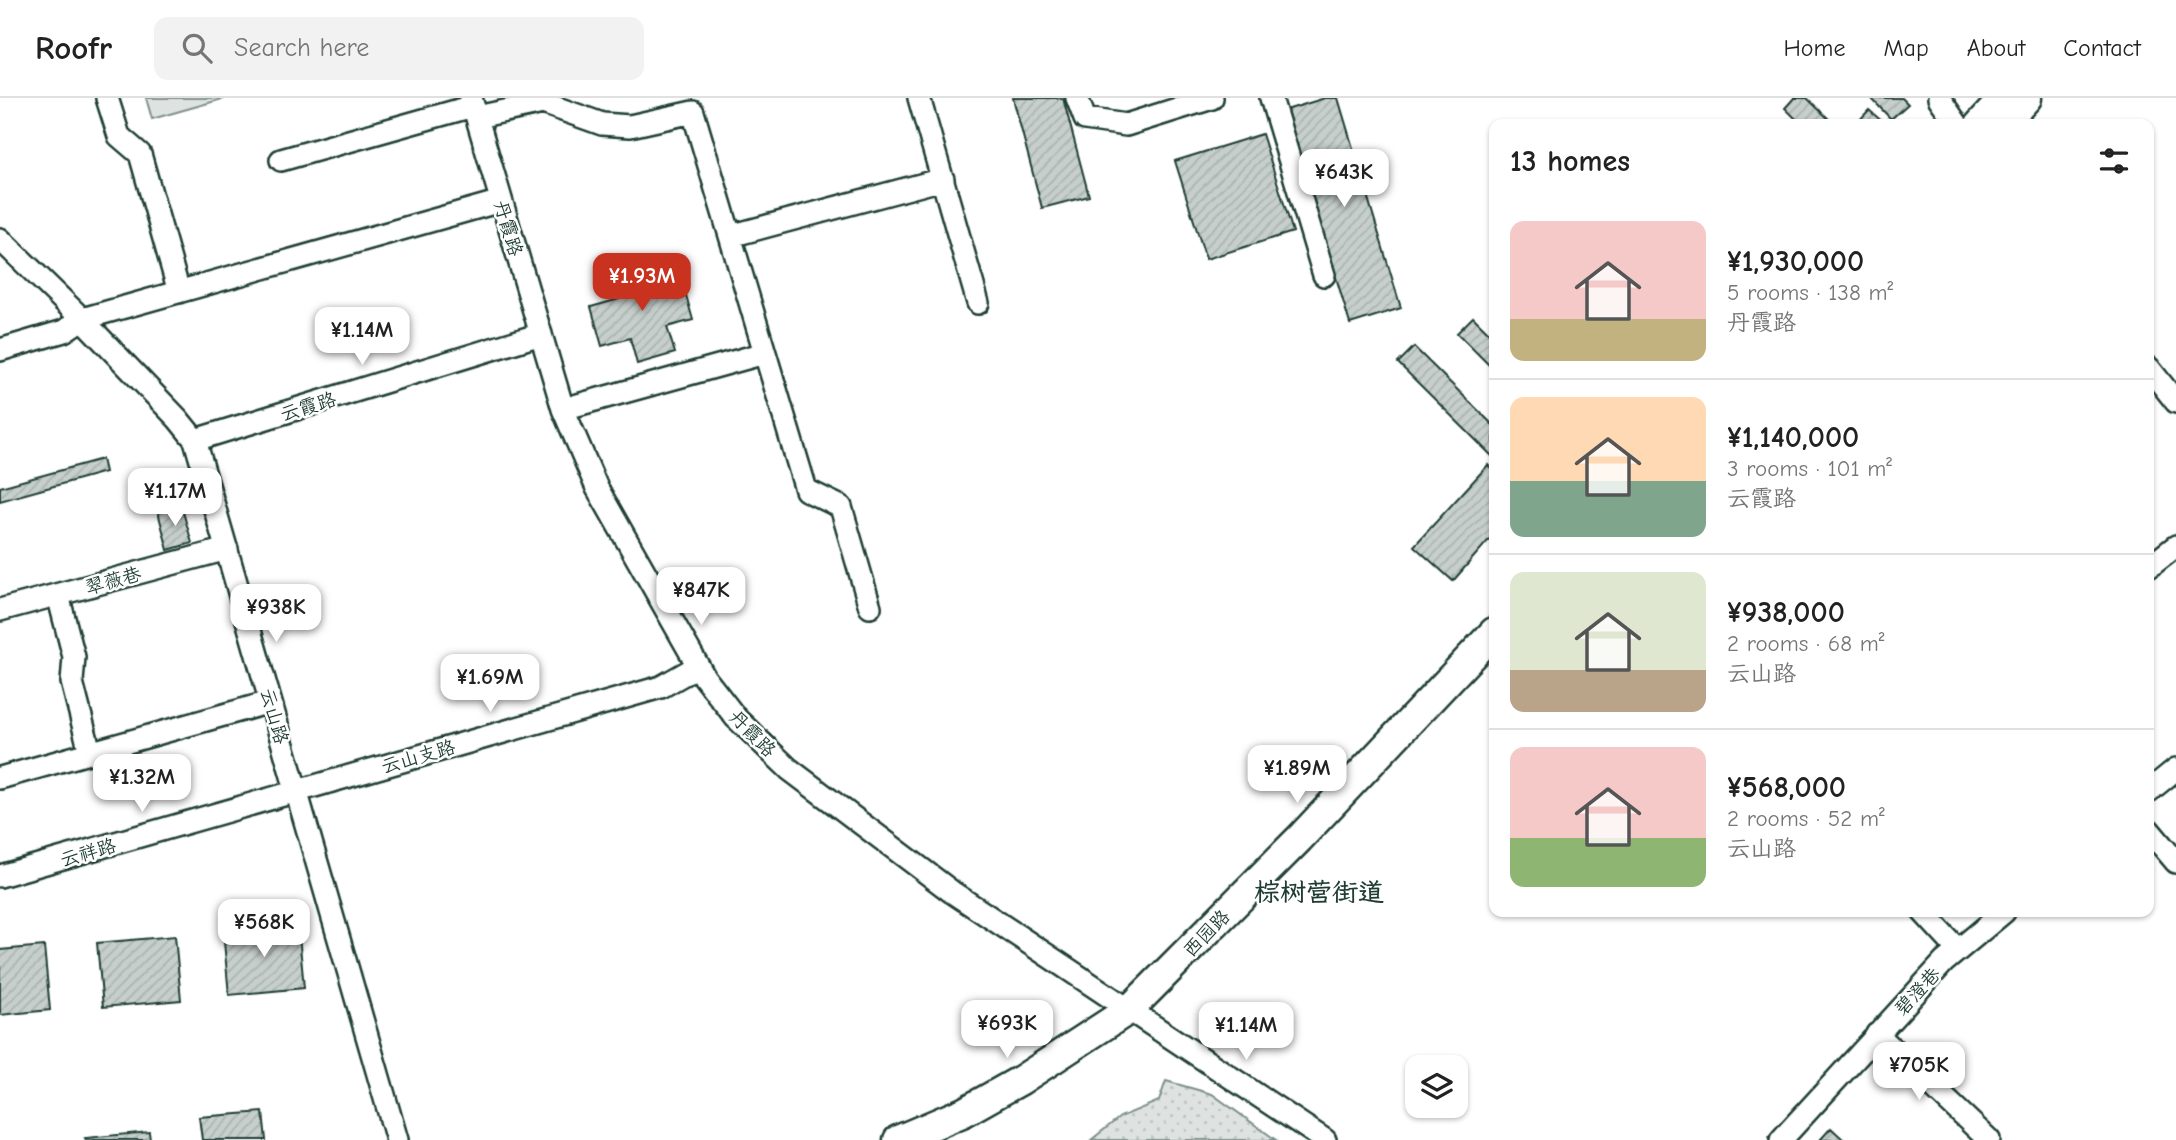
<!DOCTYPE html>
<meta charset="utf-8">
<style>
:root{--surface:#fff;--page:#f2f2f2;--text:#222;--muted:#767676;--line:#e0e0e0;--accent:#c8321e}
body{margin:0;font-family:"Comic Neue","LXGW WenKai TC",sans-serif;background:var(--page);color:var(--text);height:100vh;display:flex;flex-direction:column;font-size:26px;white-space:nowrap}
*{box-sizing:border-box;margin:0}
p{font-size:23px;color:var(--muted)}
.icon{flex:none;width:38px;height:38px;fill:none;stroke:currentColor;stroke-width:2;stroke-linecap:round;stroke-linejoin:round}
.map{position:relative;flex:1;overflow:hidden}
.side{position:absolute;left:1489px;top:21px;width:665px;height:798px;display:flex;flex-direction:column;background:var(--surface);border-radius:14px;box-shadow:0 2px 5px #0004}
.side>*{flex:none}
.fabs{position:absolute;left:1405px;top:957px;display:grid;gap:14px}
.fabs a{display:grid;place-items:center;width:63px;height:63px;border-radius:14px;background:var(--surface);box-shadow:0 2px 5px #0004;font-size:35px}
.price{position:absolute;translate:-50% -60px;padding:0 16px;border-radius:14px;background:#fff;color:#222;font-size:23px;line-height:46px;filter:drop-shadow(0 2px 4px #0008)}
.price::after{content:'';position:absolute;left:50%;top:42px;width:21px;height:16px;margin-left:-10px;background:inherit;clip-path:polygon(0 0,100% 0,50% 100%)}
.price.on{background:var(--accent);color:#fff}
ul{padding:0;list-style:none}
li{display:flex;align-items:center;gap:21px;height:175px;padding:0 21px}
li+li{border-top:2px solid var(--line)}
li span{display:grid;place-items:center;flex:none;width:196px;height:140px;border-radius:14px;color:#555}
li>.icon{margin-inline-start:auto}
span .icon{width:84px;height:84px;fill:#fffc;stroke-width:1}
li b{font-size:30px}
h2{display:flex;justify-content:space-between;align-items:center;height:84px;padding:0 21px;font-size:30px}
header{display:flex;align-items:center;gap:42px;box-sizing:border-box;height:98px;padding:0 35px;background:var(--surface);border-bottom:2px solid var(--line)}
header strong{font-size:33px}
nav{display:flex;gap:38px;margin-inline-start:auto;font-size:24px}
.search{width:490px;height:63px;background:var(--page);display:flex;align-items:center;gap:18px;box-sizing:border-box;padding:0 24px;border-radius:14px;color:var(--muted);font-size:26px}
.map>svg:first-child{display:block}
.grass{fill:url(#grass-dots);stroke:#7e908b;stroke-width:2}
.pitch{fill:#dee3e2;stroke:#7e908b;stroke-width:2}
.building{fill:url(#building-hatch);stroke:#1f3d34;stroke-width:2}
.lines{fill:none;stroke-linecap:round;stroke-linejoin:round}
.minor-casing{stroke:#1f3d34;stroke-width:26}
.major-casing{stroke:#1f3d34;stroke-width:33}
.minor{stroke:#fff;stroke-width:21}
.major{stroke:#fff;stroke-width:28}
.labels{text-anchor:middle;stroke-width:5;stroke-linejoin:round;paint-order:stroke}
.street-label{font-size:19px;fill:#1f3d34;stroke:#fff}
.district-label{font-size:26px;font-weight:bold;fill:#1f3d34;stroke:#fff}
</style>
<header>
<strong>Roofr</strong>
<div class="search"><svg class="icon" aria-label="search" viewBox="0 0 24 24"><circle cx="10" cy="10" r="6"/><path d="M15 15l6 6"/></svg>Search here</div>
<nav><a>Home</a><a>Map</a><a>About</a><a>Contact</a></nav>
</header>
<div class="map">
<svg width="2176" height="1042" viewBox="0 0 2176 1042">
<defs>
<pattern id="grass-dots" width="8" height="8" patternUnits="userSpaceOnUse" patternTransform="scale(1.75)"><rect width="8" height="8" fill="#dee3e2"/><path d="M2 2h.1M6 6h.1" fill="none" stroke="#bec4c2" stroke-width="1.8" stroke-linecap="round"/></pattern>
<pattern id="building-hatch" width="6" height="6" patternUnits="userSpaceOnUse" patternTransform="scale(1.75)"><rect width="6" height="6" fill="#c7cfcc"/><path d="M-1 1l2-2M0 6l6-6M5 7l2-2" fill="none" stroke="#aab3b0"/></pattern>
</defs>
<rect width="100%" height="100%" fill="#fff"/>
<filter id="ink" filterUnits="userSpaceOnUse"><feTurbulence type="fractalNoise" baseFrequency=".0143" numOctaves="2"/><feDisplacementMap in="SourceGraphic" scale="14" xChannelSelector="R" yChannelSelector="G"/><feConvolveMatrix kernelMatrix="1 2 1 2 8 2 1 2 1" color-interpolation-filters="sRGB"/></filter>
<g filter="url(#ink)">
<path class="grass" d="M1166 983 1212 996 1276 1042H1091L1120 1019 1159 1003Z"/>
<path class="pitch" d="M146 0H226L152 21Z"/>
<path class="building" d="M1013 0H1063L1089 98 1042 110Z
M1325 0H1338L1401 210 1350 226 1286 12Z
M1794 0H1807L1834 26H1801L1785 10Z
M1871 0H1902L1908 6 1891 21Z
M1869 12 1885 26H1856Z
M1262 36 1293 134 1206 161 1175 63Z
M648 163 656 190 682 183 693 222 667 229 675 255 637 266 630 240 602 248 591 209 619 201 611 174Z
M1473 219 1494 240V272L1457 235Z
M1414 249 1494 328V360L1398 265Z
M102 361 105 374 0 403V389Z
M1488 367 1494 373V436L1453 483 1414 448Z
M157 372 164 399 140 405 133 379Z
M181 407 192 445 168 452 158 414Z
M298 826 304 890 229 897 223 833Z
M175 838 181 902 103 909 97 845Z
M44 848 50 912 0 917V852Z
M263 1014 266 1042H202L199 1019Z
M1831 1030 1844 1042H1820Z
M149 1034 150 1042H86L85 1040Z"/>
<g class="lines">
<defs>
<path id="minor" d="M107 0 119 38 140 56 179 194
M471 0 563 311 597 390 705 580 736 620 789 671 952 794 1325 1042
M919 0 978 205
M1077 0 1085 21 1126 27 1212 0
M1271 0 1324 177
M1939 0 1957 26
M477 19 543 5 602 26 630 28 693 14 806 392 841 409 870 509
M281 62 473 8
M730 138 943 81
M0 141 82 221 178 321 195 342 397 1042
M0 252 64 233 82 221 501 103
M2149 270 2176 304
M563 311 765 255
M195 342 541 236
M2149 469 2176 448
M58 497 74 559 72 584 90 654
M0 512 227 451
M0 680 270 604
M2149 693 2176 671
M2149 732 2176 764
M0 778 661 589 698 568
M1923 814 1958 852
M1877 936 1989 1042
M1781 1042 1944 864 2004 814"/>
<path id="major" d="M1980 26 2004 0
M2003 26 2027 0
M898 1042 964 1014 1021 982 1130 911 1299 741 1494 534"/>
</defs>
<use href="#minor" class="minor-casing"/>
<use href="#major" class="major-casing"/>
<use href="#minor" class="minor"/>
<use href="#major" class="major"/>
</g>
</g>
<g class="labels">
<g class="street-label">
<text transform="translate(509 130) rotate(73)" y="7">丹霞路</text>
<text transform="translate(308 308) rotate(-17)" y="7">云霞路</text>
<text transform="translate(113 482) rotate(-15)" y="7">翠薇巷</text>
<text transform="translate(275 618) rotate(74)" y="7">云山路</text>
<text transform="translate(753 635) rotate(45)" y="7">丹霞路</text>
<text transform="translate(418 658) rotate(-16)" y="7">云山支路</text>
<text transform="translate(88 754) rotate(-16)" y="7">云祥路</text>
<text transform="translate(1206 835) rotate(-46)" y="7">西园路</text>
<text transform="translate(1917 893) rotate(-47)" y="7">碧澄巷</text>
</g>
<g class="district-label">
<text x="1319" y="803">棕树营街道</text>
</g>
</g>
</svg>
<div class="fabs">
<a><svg class="icon" aria-label="layers" viewBox="0 0 24 24"><path d="M12 4l9 5-9 5-9-5zM3 14l9 5 9-5"/></svg></a>
</div>
<b class="price" style="left:1344px;top:111px">¥643K</b>
<b class="price on" style="left:642px;top:215px">¥1.93M</b>
<b class="price" style="left:362px;top:269px">¥1.14M</b>
<b class="price" style="left:175px;top:430px">¥1.17M</b>
<b class="price" style="left:701px;top:529px">¥847K</b>
<b class="price" style="left:276px;top:546px">¥938K</b>
<b class="price" style="left:490px;top:616px">¥1.69M</b>
<b class="price" style="left:1297px;top:707px">¥1.89M</b>
<b class="price" style="left:142px;top:716px">¥1.32M</b>
<b class="price" style="left:264px;top:861px">¥568K</b>
<b class="price" style="left:1007px;top:962px">¥693K</b>
<b class="price" style="left:1246px;top:964px">¥1.14M</b>
<b class="price" style="left:1919px;top:1004px">¥705K</b>
<section class="side">
<h2>13 homes<svg class="icon" aria-label="filters" viewBox="0 0 24 24"><path d="M4 7h16M4 17h16"/><circle cx="9" cy="7" r="2"/><circle cx="15" cy="17" r="2"/></svg></h2>
<ul>
<li><span style="background:linear-gradient(#f6c9c9 70%,#c2b280 0)"><svg class="icon" aria-label="home" viewBox="0 0 24 24"><path d="M3 11l9-7 9 7M6 9v11h12V9"/></svg></span><div><b>¥1,930,000</b><p>5 rooms · 138 m²</p><p>丹霞路</p></div></li>
<li><span style="background:linear-gradient(#ffd9b3 60%,#7fa58c 0)"><svg class="icon" aria-label="home" viewBox="0 0 24 24"><path d="M3 11l9-7 9 7M6 9v11h12V9"/></svg></span><div><b>¥1,140,000</b><p>3 rooms · 101 m²</p><p>云霞路</p></div></li>
<li><span style="background:linear-gradient(#dfe7d0 70%,#b9a48a 0)"><svg class="icon" aria-label="home" viewBox="0 0 24 24"><path d="M3 11l9-7 9 7M6 9v11h12V9"/></svg></span><div><b>¥938,000</b><p>2 rooms · 68 m²</p><p>云山路</p></div></li>
<li><span style="background:linear-gradient(#f6c9c9 65%,#8fb573 0)"><svg class="icon" aria-label="home" viewBox="0 0 24 24"><path d="M3 11l9-7 9 7M6 9v11h12V9"/></svg></span><div><b>¥568,000</b><p>2 rooms · 52 m²</p><p>云山路</p></div></li>
</ul>
</section>
</div>
